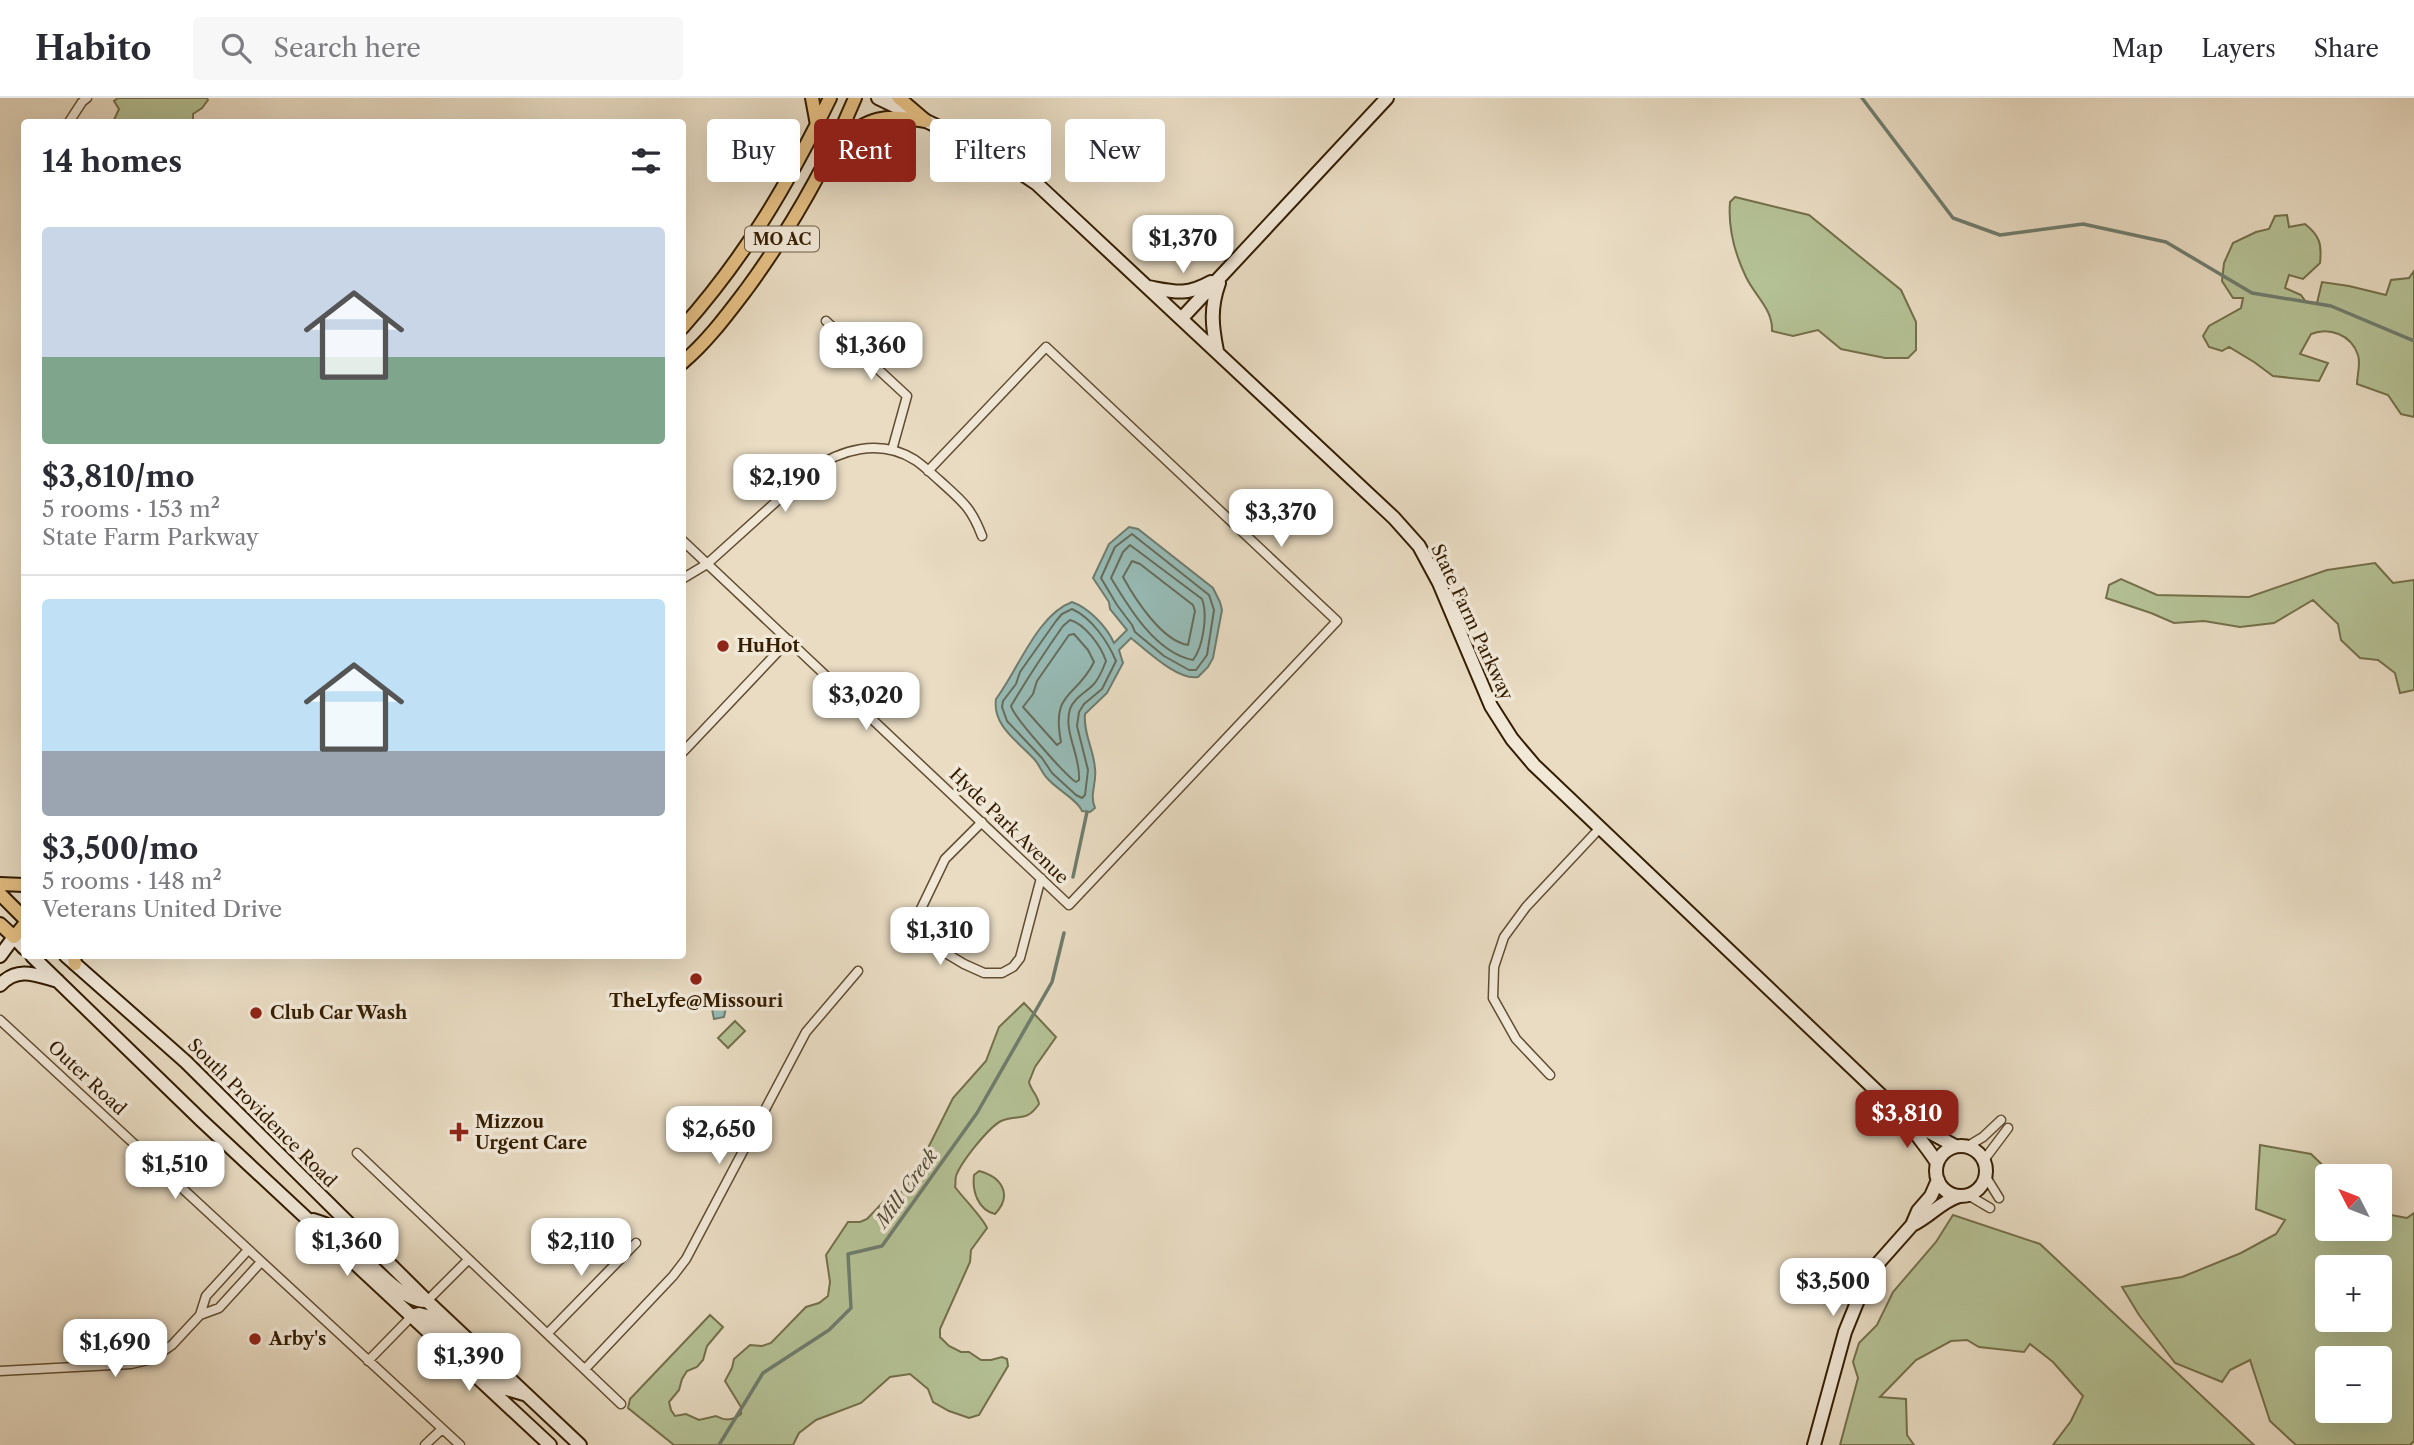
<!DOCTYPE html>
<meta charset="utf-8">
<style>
:root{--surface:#fff;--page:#f7f7f7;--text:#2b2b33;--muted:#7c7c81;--line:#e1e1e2;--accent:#8f2418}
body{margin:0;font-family:"Libre Caslon Text",serif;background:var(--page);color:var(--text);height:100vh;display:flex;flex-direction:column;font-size:26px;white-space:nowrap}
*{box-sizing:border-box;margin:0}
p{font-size:23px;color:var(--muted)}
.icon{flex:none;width:38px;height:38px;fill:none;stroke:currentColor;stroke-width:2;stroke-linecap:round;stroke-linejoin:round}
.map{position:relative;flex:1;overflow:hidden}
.side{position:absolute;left:21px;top:21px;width:665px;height:840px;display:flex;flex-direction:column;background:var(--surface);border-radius:7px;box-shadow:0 7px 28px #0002}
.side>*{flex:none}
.top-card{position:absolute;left:707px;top:21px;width:665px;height:63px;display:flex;gap:14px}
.needle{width:46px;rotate:312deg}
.buttons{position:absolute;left:2315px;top:1066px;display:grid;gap:14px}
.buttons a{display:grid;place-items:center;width:77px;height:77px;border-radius:7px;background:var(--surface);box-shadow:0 7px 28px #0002;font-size:35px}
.price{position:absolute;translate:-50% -60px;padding:0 16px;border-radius:14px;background:#fff;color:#222;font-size:23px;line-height:46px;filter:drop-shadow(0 2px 4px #0008)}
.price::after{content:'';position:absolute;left:50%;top:42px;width:21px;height:16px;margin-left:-10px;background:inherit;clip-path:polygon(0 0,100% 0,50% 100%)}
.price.on{background:var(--accent);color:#fff}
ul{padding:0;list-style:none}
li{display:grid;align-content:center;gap:14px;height:371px;padding:0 21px}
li+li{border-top:2px solid var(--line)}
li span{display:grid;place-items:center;height:217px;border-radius:7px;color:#555}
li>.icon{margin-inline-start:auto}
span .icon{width:126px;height:126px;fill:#fffc;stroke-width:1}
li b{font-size:30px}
h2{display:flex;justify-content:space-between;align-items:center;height:84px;padding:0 21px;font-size:30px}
.chip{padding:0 24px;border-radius:7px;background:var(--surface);box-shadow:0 7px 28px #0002;font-size:24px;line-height:63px}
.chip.on{background:var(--accent);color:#fff}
header{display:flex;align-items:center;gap:42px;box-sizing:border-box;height:98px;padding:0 35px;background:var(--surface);border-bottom:2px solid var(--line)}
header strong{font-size:33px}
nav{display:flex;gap:38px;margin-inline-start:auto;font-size:24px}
.search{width:490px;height:63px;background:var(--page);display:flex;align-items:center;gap:18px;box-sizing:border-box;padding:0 24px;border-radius:7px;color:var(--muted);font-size:26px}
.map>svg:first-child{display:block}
.green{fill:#b4c195;stroke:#746f4a;stroke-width:2;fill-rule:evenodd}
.water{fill:#97bbb6;stroke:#6f7c6d;stroke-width:2}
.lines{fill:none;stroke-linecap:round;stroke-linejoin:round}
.shore{stroke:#666c5b;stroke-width:2}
.stream{stroke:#6f7c6d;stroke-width:3.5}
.street-casing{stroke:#614d31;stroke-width:11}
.secondary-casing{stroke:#341d00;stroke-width:16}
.primary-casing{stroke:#341d00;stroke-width:16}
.street{stroke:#f1e8d8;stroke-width:8}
.secondary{stroke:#f1e8d8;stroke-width:12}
.primary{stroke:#e4be82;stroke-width:12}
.poi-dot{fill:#8f2418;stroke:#f1e8d8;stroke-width:2.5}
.labels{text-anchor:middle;stroke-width:7;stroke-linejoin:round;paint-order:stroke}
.shield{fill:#f1e8d8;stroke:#6d5a41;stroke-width:2}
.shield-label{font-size:16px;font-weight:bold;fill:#341d00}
.street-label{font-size:18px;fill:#341d00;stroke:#f1e8d8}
.poi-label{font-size:18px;font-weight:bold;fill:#341d00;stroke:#f1e8d8;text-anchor:start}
.water-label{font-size:19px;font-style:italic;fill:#524c37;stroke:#f1e8d8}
</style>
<header>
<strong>Habito</strong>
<div class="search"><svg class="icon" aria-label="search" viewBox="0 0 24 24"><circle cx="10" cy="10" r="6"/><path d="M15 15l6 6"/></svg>Search here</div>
<nav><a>Map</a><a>Layers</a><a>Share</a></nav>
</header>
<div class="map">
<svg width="2414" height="1347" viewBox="0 0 2414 1347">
<rect width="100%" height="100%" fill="#e9dcc3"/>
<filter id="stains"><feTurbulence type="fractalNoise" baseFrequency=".00286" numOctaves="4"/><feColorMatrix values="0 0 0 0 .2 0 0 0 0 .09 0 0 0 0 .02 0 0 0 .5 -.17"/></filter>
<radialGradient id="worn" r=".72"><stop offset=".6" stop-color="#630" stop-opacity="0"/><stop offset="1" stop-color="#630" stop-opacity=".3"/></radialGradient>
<path class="green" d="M118 0H207L208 2 202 10 193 16V24H113L119 11 114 3Z
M1735 99 1809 117 1901 192 1916 224V252L1908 260H1885L1841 251 1818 232 1793 238 1772 233C1773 211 1755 198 1746 179 1735 156 1728 129 1730 104Z
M2287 117 2289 129 2305 126C2320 138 2322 146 2320 165L2303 181 2289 177 2285 190 2301 197 2306 204 2317 205 2322 184 2349 188 2386 197 2391 182 2409 180 2414 173V319L2401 316 2388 297 2357 286C2357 278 2361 265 2358 257 2351 236 2329 229 2311 236L2300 256 2328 265 2319 283 2273 278 2254 264 2229 249 2222 253 2209 249 2203 238 2209 228 2241 210 2243 200H2233L2222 183 2224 165 2233 145 2256 134 2269 131 2275 118Z
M2375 465 2393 485 2414 482V592L2400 595 2395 575 2378 562 2360 560 2341 542 2338 526 2313 502 2274 525 2240 529 2204 523 2174 525 2151 515 2106 500 2109 487 2121 481 2157 497 2249 499 2327 472Z
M1024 905 1056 939 1035 969 1029 984C1031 993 1038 997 1039 1006 1025 1026 1019 1015 1001 1023 988 1030 961 1064 956 1078 955 1081 956 1085 955 1089 963 1100 983 1120 987 1130L971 1152 970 1164 940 1231V1239L949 1248 961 1254H969L981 1262H991L1002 1259 1007 1261 1008 1268 979 1317 969 1320 949 1313 933 1304 928 1291 910 1276 890 1279 861 1305 816 1322 799 1335 793 1347H674L628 1310 630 1301 710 1217 723 1229 707 1248 703 1262 697 1269 687 1273 682 1281 679 1292 669 1304 671 1312 675 1318 686 1316 699 1322 716 1318C725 1323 733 1323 741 1316V1309L725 1283 732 1270 734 1261 750 1247 762 1248 771 1245 806 1209 819 1205 828 1198 830 1184 826 1157 848 1124H860L867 1121 887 1100 898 1097 905 1091 915 1076 953 1000 986 963 999 929Z
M735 923 745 933 728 950 718 940Z
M2260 1047 2311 1056 2334 1078H2328V1130H2380V1115L2407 1120 2414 1115V1343L2410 1347H2296L2270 1323 2250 1262 2230 1272 2222 1284 2175 1265 2139 1217 2122 1189 2182 1179 2241 1155 2276 1136 2285 1122 2256 1111ZM2328 1169H2380V1222H2328ZM2328 1260H2380V1312H2328Z
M979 1073C1002 1079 1013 1097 995 1116 978 1112 972 1093 974 1077Z
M1953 1117 2040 1146 2254 1347H2053L2071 1323 2083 1298 2053 1264 2030 1246 2024 1254 1979 1249 1967 1242 1951 1243 1916 1262 1880 1299 1906 1301 1907 1337 1914 1347H1840L1858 1280 1853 1264 1859 1245 1877 1227 1893 1194 1936 1144Z"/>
<path class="water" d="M1129 429 1138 431 1213 490 1220 504 1222 512 1213 560 1208 569 1198 579C1178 583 1146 552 1131 540L1119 552 1123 565 1107 595 1085 616C1083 635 1094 652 1095 671 1097 685 1089 697 1095 710L1090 714 1082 713C1078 702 1056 691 1047 680 1042 675 1040 668 1035 662 1019 644 992 628 996 601 1018 572 1037 517 1072 504 1089 510 1107 529 1114 545L1127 532 1110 511 1109 504 1093 480 1109 446Z
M722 896 733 898 734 903 726 909 724 919 714 921 711 906 717 903Z"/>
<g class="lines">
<path class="shore" d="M1132 436 1209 497 1214 512 1207 557 1196 572H1189L1164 558 1135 534 1132 527 1117 507 1101 480 1115 449Z
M1130 447 1202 501C1208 517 1203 549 1193 562 1156 555 1129 510 1111 480L1123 454Z
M1132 463 1140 466 1193 507 1195 513 1188 547C1162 543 1135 501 1123 479Z
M1072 511C1092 520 1108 544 1116 563L1102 591 1084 606 1079 614 1077 628 1088 672 1085 697 1082 700 1076 697 1052 675 1042 660 1007 623 1002 609 1003 603 1016 586 1020 574 1056 523 1062 516Z
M1070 522C1085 526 1101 548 1106 563 1103 571 1099 581 1093 587 1085 595 1074 600 1070 611 1063 634 1081 658 1079 682L1076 684C1066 678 1013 618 1011 608 1027 581 1044 555 1063 528Z
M1074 536 1088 552 1094 564C1076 601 1051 592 1061 644L1057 647 1023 609 1033 596 1037 583 1069 537Z"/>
<path class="stream" d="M1862 0 1953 120 2000 137 2083 126 2166 144 2252 195 2331 208 2414 243
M1073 779 1087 714
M719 1347 763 1275 829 1232 851 1210 848 1156 882 1148 977 1015 1052 884 1064 835"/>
<defs>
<path id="street" d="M69 24 82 4 87 0
M826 223 907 298 892 352
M682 442 1069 807 1337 523 1046 249 928 373
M682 481 707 466 809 374C840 351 880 340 915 362 924 368 932 376 940 383 962 403 971 409 982 438
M682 655 789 542
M982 724 945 761 919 815 922 834 939 851 964 866 984 875H1002L1013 869 1020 860 1041 780
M0 922 460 1347
M1550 977 1516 941 1493 900 1494 869 1504 839 1526 809 1599 731
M1968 1048 1983 1039 2001 1022
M357 1055 621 1306
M1984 1062 2008 1030
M1986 1079 1999 1100
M1968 1097 1990 1110
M427 1203 468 1162
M200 1217 219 1210 261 1164
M548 1235 636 1145
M368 1263 412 1218
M585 1271 673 1178 686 1161 806 934 858 873
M0 1273 131 1266 152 1261 172 1247 200 1217 206 1198 248 1152
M425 1347 442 1331"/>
<path id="secondary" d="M878 0 987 52 1037 86 1394 420 1419 448 1439 485 1491 608 1512 641 1534 667 1907 1022 1955 1048
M1148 189C1175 194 1186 198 1211 184
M1182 220 1387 0
M1217 253C1212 228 1210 210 1219 185
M0 858 14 839 24 850
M32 858 201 1022 550 1347
M66 858 186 964 427 1203 580 1347
M0 887C18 868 36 877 58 883
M1907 1022C1916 1038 1928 1050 1937 1065
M1936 1073a25 25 0 1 1 50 0a25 25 0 1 1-50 0Z
M313 1122C320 1124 327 1126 333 1130 355 1148 399 1205 426 1203
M1912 1127C1931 1118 1940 1104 1959 1098
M412 1218 419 1216 427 1218 507 1291 524 1296
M1814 1347 1845 1234 1858 1202 1873 1171 1912 1127 1918 1113 1931 1098 1938 1082"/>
<path id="primary" d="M812 0 817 27
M899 0 926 23
M837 47C869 17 884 17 926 23
M682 230C746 158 788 86 830 0
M682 265C707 244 727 217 746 192 790 132 826 69 855 0
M0 786 24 787
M0 796 24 820
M0 826 14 839 24 827
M74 858 75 866"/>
</defs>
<use href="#street" class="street-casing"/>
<use href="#secondary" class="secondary-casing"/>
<use href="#primary" class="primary-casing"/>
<use href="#street" class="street"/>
<use href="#secondary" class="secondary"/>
<use href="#primary" class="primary"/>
</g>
<g class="poi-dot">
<circle cx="723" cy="548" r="7"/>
<circle cx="696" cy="881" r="7"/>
<circle cx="256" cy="915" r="7"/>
<path d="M455.5 1023.5h7v7h7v7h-7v7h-7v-7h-7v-7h7z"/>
<circle cx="255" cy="1241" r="7"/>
</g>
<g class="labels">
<rect class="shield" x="745" y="128.5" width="74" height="25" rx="5"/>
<g class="shield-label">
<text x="782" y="147">MO AC</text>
</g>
<g class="street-label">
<text transform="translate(1472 524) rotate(65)" y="6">State Farm Parkway</text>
<text transform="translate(1009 728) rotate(44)" y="6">Hyde Park Avenue</text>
<text transform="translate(87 980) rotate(43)" y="6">Outer Road</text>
<text transform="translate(262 1015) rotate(45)" y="6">South Providence Road</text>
</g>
<g class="poi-label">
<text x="737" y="554">HuHot</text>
<text x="696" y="909" text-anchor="middle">TheLyfe@Missouri</text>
<text x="270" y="921">Club Car Wash</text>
<text x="475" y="1030">Mizzou<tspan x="475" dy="21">Urgent Care</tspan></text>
<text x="269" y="1247">Arby's</text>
</g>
<g class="water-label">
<text transform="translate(906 1090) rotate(-54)" y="7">Mill Creek</text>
</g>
</g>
<rect width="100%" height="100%" filter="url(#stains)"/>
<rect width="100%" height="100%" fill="url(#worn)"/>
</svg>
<div class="buttons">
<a><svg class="needle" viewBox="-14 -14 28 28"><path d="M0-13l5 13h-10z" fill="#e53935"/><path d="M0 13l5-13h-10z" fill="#7c7c81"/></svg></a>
<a>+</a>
<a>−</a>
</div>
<b class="price" style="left:1183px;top:177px">$1,370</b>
<b class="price" style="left:871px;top:284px">$1,360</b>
<b class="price" style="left:785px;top:416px">$2,190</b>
<b class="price" style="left:1281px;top:451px">$3,370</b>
<b class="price" style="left:866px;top:634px">$3,020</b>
<b class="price" style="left:940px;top:869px">$1,310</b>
<b class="price on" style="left:1907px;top:1052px">$3,810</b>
<b class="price" style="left:719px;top:1068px">$2,650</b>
<b class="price" style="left:175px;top:1103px">$1,510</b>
<b class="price" style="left:347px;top:1180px">$1,360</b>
<b class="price" style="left:581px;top:1180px">$2,110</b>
<b class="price" style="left:1833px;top:1220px">$3,500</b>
<b class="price" style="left:115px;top:1281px">$1,690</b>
<b class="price" style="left:469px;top:1295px">$1,390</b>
<div class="top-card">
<a class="chip">Buy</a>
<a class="chip on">Rent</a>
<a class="chip">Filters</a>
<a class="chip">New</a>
</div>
<section class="side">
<h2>14 homes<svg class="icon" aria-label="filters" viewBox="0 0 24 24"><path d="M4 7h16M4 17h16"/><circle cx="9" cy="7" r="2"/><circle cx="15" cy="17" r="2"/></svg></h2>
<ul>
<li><span style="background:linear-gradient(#c9d6e8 60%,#7fa58c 0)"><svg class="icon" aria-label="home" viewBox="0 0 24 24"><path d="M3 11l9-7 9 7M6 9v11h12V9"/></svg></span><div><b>$3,810/mo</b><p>5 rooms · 153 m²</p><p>State Farm Parkway</p></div></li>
<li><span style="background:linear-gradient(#bfe0f5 70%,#9aa5b1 0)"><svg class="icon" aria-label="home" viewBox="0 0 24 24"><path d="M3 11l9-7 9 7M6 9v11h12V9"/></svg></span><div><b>$3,500/mo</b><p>5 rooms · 148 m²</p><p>Veterans United Drive</p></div></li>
</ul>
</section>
</div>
